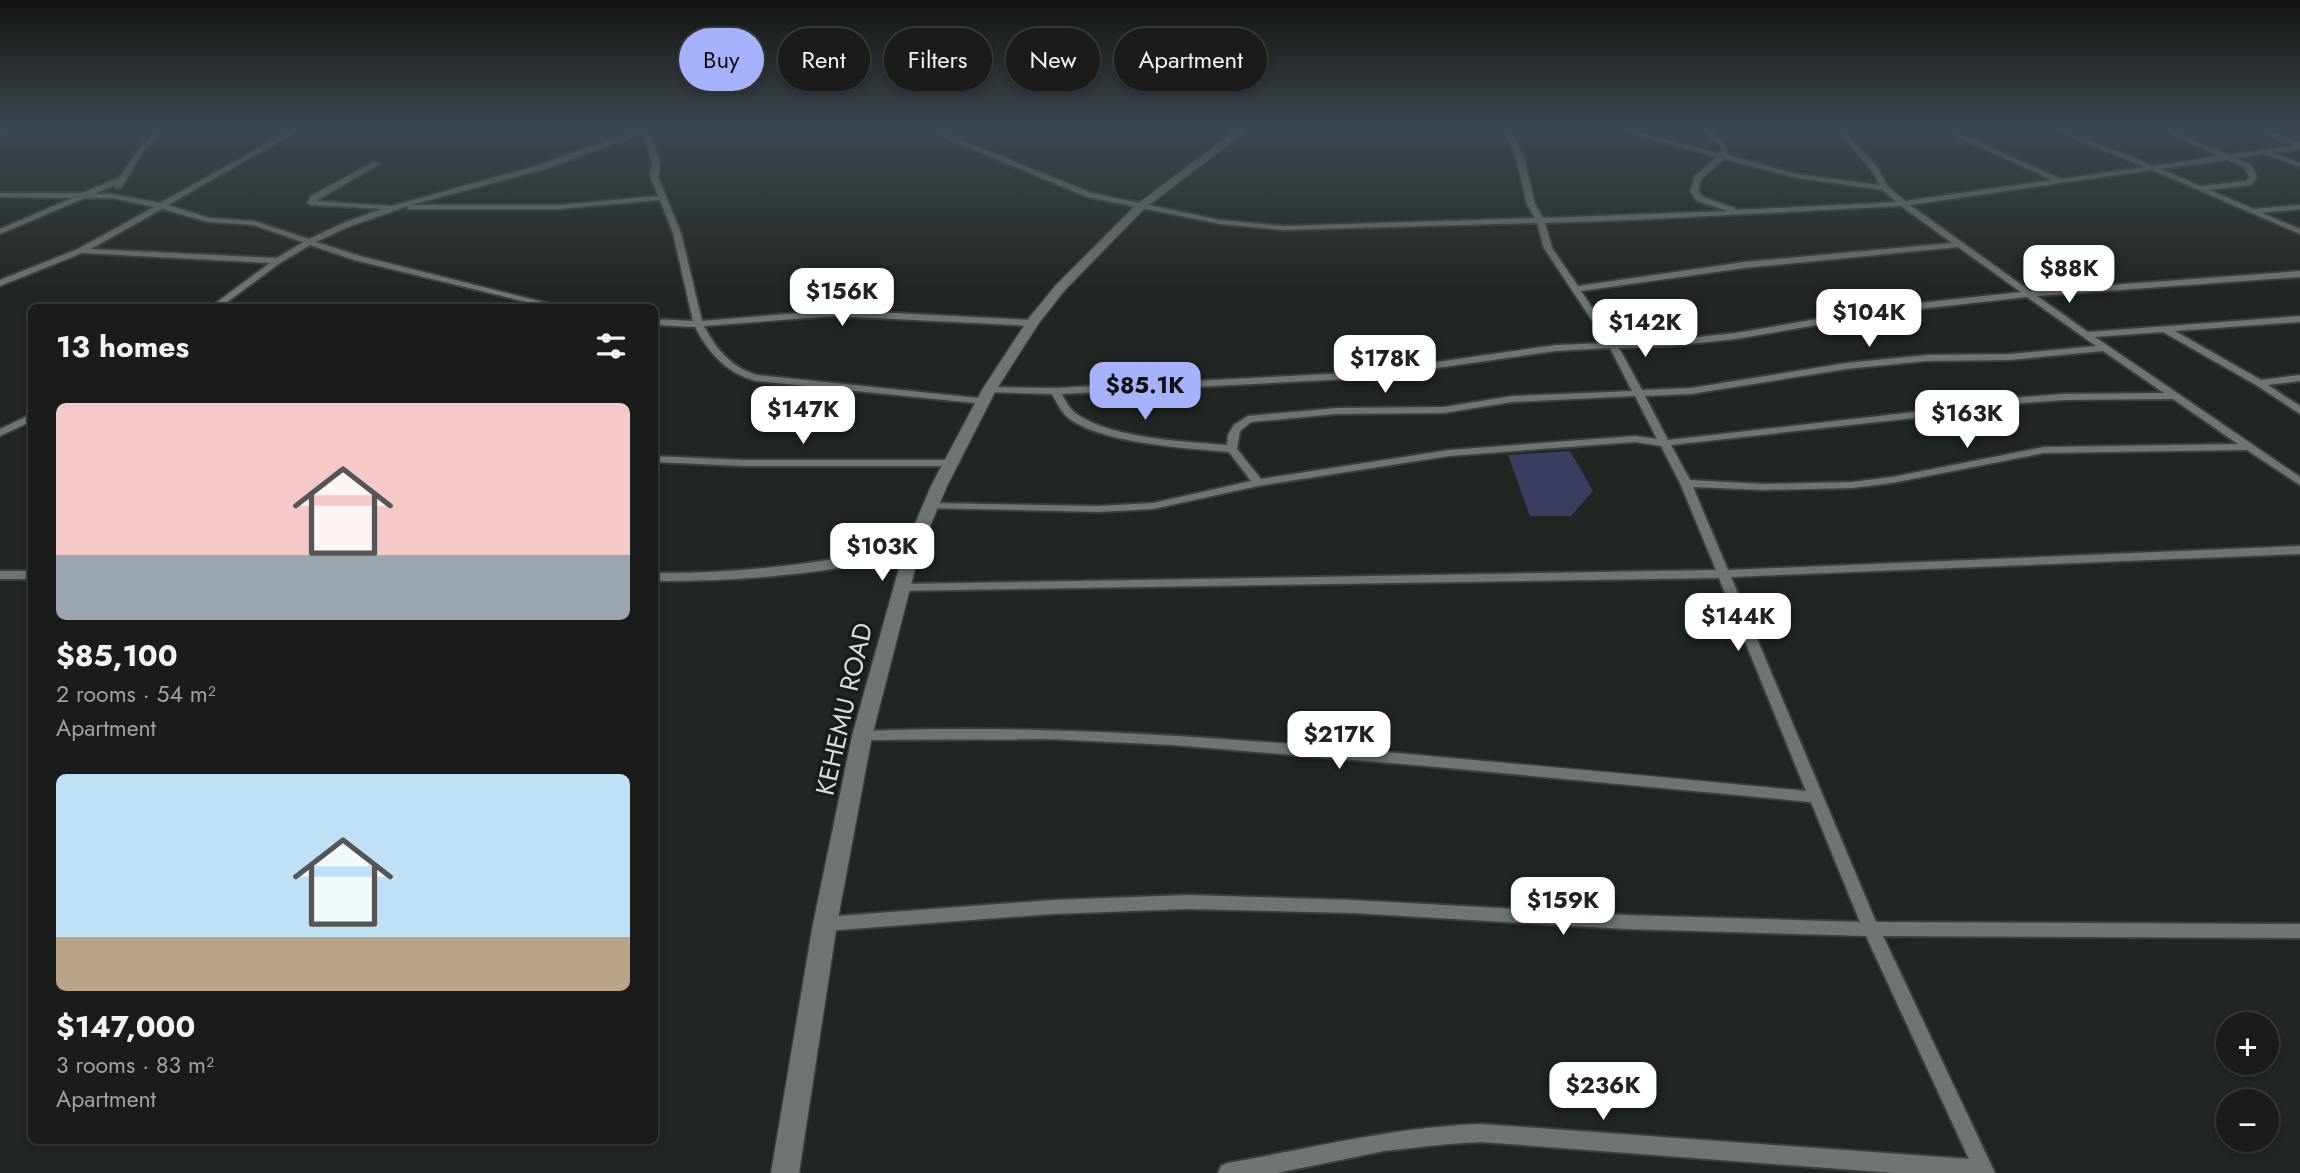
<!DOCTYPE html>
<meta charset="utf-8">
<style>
:root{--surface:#191c1a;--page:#262927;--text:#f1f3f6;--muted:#9fa1a2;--line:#373a39;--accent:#a7b1fc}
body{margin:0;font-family:Jost,sans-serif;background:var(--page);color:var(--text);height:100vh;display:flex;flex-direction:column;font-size:26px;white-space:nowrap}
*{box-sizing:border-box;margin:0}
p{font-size:23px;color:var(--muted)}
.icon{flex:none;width:38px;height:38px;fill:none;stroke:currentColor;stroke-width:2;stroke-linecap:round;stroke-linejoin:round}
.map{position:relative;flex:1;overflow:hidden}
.drawer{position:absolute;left:28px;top:304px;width:630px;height:840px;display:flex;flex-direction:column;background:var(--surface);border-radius:10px;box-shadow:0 4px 10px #0003,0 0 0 2px var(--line)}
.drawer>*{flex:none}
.guide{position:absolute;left:679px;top:28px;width:665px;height:63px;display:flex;gap:14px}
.buttons{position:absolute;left:2216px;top:1012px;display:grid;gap:14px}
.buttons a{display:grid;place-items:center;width:63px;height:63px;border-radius:50%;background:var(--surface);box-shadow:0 4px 10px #0003,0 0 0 2px var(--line);font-size:35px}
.price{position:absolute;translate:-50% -60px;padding:0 16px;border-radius:14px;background:#fff;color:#222;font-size:23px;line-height:46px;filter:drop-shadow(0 2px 4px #0008)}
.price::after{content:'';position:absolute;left:50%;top:42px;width:21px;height:16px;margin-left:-10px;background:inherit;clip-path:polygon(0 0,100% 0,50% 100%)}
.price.on{background:var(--accent);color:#111}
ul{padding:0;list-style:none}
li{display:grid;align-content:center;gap:14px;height:371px;padding:0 28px}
li span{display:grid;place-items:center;height:217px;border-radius:10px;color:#555}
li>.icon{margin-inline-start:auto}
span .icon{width:126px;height:126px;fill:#fffc;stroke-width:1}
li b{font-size:30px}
h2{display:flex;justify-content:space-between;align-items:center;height:84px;padding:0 28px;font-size:30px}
.tag{padding:0 24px;border-radius:32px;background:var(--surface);box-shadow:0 4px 10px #0003,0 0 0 2px var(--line);font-size:24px;line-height:63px}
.tag.on{background:var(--accent);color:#111}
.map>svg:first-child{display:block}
.green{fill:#3a3e61}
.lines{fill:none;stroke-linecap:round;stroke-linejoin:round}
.street-casing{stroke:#3c403d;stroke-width:4}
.secondary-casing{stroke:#3c403d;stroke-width:3}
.street{fill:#6f7671;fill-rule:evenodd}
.secondary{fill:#6f7671;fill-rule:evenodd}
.labels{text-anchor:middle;stroke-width:7;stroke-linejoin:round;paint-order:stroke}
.street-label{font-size:26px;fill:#d9ddda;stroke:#181d19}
</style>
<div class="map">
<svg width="2300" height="1173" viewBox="0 0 2300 1173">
<rect width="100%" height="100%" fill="#212622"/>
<path class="green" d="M1570 451 1593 491 1571 516H1530L1508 455Z"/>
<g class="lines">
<defs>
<path id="street" d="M12 128H20L0 138V133Z
M158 128H165L145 149 121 188H115V185L95 194H112L160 203 295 128H303L168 205 209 218 254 221 309 239 343 223 382 209 311 205 307 203 311 196 373 162 380 164 316 201 392 206 539 165 643 128H650L646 132 651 137 660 163 658 177 681 233 702 321 834 310 1033 320 1038 323 1033 326 834 316 704 326C716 349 732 368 757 375L988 399V403L984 404 756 381C726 373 709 353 695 327L654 325V319L693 321 673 233 660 200 559 209H408V206L348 227 316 242 360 256 566 308H551L354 260 310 245 280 263 219 308H209L270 263 82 253 0 286V280L78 249 154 207 112 198H85L0 234V229L72 198 0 197V193H82L120 177 140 147ZM641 134 645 138 652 163 650 177 658 196 559 205H411L545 169ZM162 209 208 222 253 225 303 242 277 258 91 249Z
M922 128H931L1092 193 1220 220 1284 226 1535 218 1527 204 1516 158 1504 128H1510L1524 158 1535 204 1543 218 1727 211 1697 201 1690 191 1695 176 1717 157 1612 128H1622L1720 154 1721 147 1701 128H1708L1726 146 1727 155 1797 174 1880 185 1872 171 1836 128H1842L1878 168 1888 187 1905 201 2052 180 1939 128H1947L2061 179 2145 167 2049 128H2058L2154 166 2219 156 2158 128H2166L2228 155 2294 146 2250 128H2259L2300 143V149L2274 153 2300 163V167L2265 154 2236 158 2250 164 2257 177 2251 185 2209 190 2254 209 2300 205V209L2262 213 2300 229V234L2152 170 1910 205 2030 291 2300 271V277L2037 296 2088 332 2300 316V322L2175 331 2261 380 2300 375V381L2268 385 2300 406V414L2256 385 2163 332 2095 337 2300 477V485L2247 450 2044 453 1892 483 1852 488 1763 490 1693 487 1728 570 2300 546V554L1731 577 1876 922 2300 924V938L1883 936 1995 1173H1895L1481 1142 1448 1144 1384 1151 1277 1173H1218L1221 1166 1228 1163C1312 1148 1395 1127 1481 1124L1969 1159 1866 936 1625 929 1352 913 1188 909 1052 914 825 931 819 929 817 924 819 919 825 917 1052 900 1188 895 1352 900 1625 915 1860 922 1811 802 1415 765 1172 745 1048 739 857 740 855 736 857 732 862 731C1034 724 1203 736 1374 751 1518 764 1662 777 1806 791L1719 578 897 591 895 588 901 584 1716 570 1680 483 1661 446 1635 442 1449 456 1258 486 1153 509 1099 512 927 508 925 506 931 503 1099 506 1153 503 1251 481 1229 452C1186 448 1107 444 1071 420 1062 414 1057 403 1052 394L986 392 984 390 989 387 1056 388 1367 372 1556 345 1607 343 1544 248 1537 223 1284 230 1220 224 1087 197ZM1724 159 1797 178 1883 190 1896 202 1736 210 1735 208 1703 197 1698 191 1701 179ZM2227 160 2244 167 2249 177 2246 181 2201 186 2161 169ZM1901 206 1952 243 1744 262 1578 286 1552 248 1545 223 1633 220ZM1958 247 2021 292 1892 306 1736 333 1670 340 1616 343 1581 291 1744 268ZM2027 297 2096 346 2010 354 1927 355 1846 363 1691 388 1642 390 1619 348 1670 346 1736 339 1892 312ZM1610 348 1632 391 1512 396 1444 407 1337 408 1248 416 1234 425 1228 435 1227 445C1186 442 1112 438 1078 415 1070 410 1066 402 1062 394L1367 378 1556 351ZM2103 351 2164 393 2063 394 1986 400 1932 410 1668 440 1645 396 1691 394 1846 369 1927 361 2010 360ZM1635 396 1657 439 1635 436 1449 450 1261 479 1237 449 1240 431 1251 422 1337 414 1444 413 1512 402ZM2173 399 2238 444 2044 447 1892 477 1852 482 1763 484 1690 480 1671 445 1932 416 1986 406 2063 400Z
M32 414V421L0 436V429Z
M654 456 742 460H951L956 463 951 466H742L654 462Z
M912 546 916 547 918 550 916 553C831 573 742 582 654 581V573C742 574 826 562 912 546Z
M0 571H32V579H0Z"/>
<path id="secondary" d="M1239 128H1250L1144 209 1064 291 1039 323 996 390 947 486 920 550 872 736 837 924 799 1173H771L813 924 852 736 904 550 931 486 982 390 1029 318 1056 285 1136 205Z"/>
</defs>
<use href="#street" class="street-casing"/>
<use href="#secondary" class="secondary-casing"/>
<use href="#street" class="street"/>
<use href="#secondary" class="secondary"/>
</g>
<linearGradient id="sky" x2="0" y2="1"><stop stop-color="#121513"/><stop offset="0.44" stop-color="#3d474f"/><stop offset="1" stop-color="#3d474f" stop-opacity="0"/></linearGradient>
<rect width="2300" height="292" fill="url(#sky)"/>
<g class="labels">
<g class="street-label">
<text transform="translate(844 709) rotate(-77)" y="9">KEHEMU ROAD</text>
</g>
</g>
</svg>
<div class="buttons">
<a>+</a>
<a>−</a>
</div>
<b class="price" style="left:2069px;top:305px">$88K</b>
<b class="price" style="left:842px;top:328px">$156K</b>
<b class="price" style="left:1869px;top:349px">$104K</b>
<b class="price" style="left:1645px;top:359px">$142K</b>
<b class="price" style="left:1385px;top:395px">$178K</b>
<b class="price on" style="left:1145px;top:422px">$85.1K</b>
<b class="price" style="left:803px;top:446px">$147K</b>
<b class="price" style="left:1967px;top:450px">$163K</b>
<b class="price" style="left:882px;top:583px">$103K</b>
<b class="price" style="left:1738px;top:653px">$144K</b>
<b class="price" style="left:1339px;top:771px">$217K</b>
<b class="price" style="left:1563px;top:937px">$159K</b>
<b class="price" style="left:1603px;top:1122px">$236K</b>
<div class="guide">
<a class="tag on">Buy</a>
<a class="tag">Rent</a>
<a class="tag">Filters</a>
<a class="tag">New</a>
<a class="tag">Apartment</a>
</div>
<section class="drawer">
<h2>13 homes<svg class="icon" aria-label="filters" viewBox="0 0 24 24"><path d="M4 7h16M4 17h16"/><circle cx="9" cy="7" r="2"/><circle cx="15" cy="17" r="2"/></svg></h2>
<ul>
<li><span style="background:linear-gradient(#f6c9c9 70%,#9aa5b1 0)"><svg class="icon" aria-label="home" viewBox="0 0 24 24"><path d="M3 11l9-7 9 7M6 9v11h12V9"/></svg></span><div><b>$85,100</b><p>2 rooms · 54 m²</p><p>Apartment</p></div></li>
<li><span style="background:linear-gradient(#bfe0f5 75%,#b9a48a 0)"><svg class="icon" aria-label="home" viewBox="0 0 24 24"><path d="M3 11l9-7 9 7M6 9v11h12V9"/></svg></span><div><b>$147,000</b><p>3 rooms · 83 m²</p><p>Apartment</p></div></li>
</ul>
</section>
</div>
